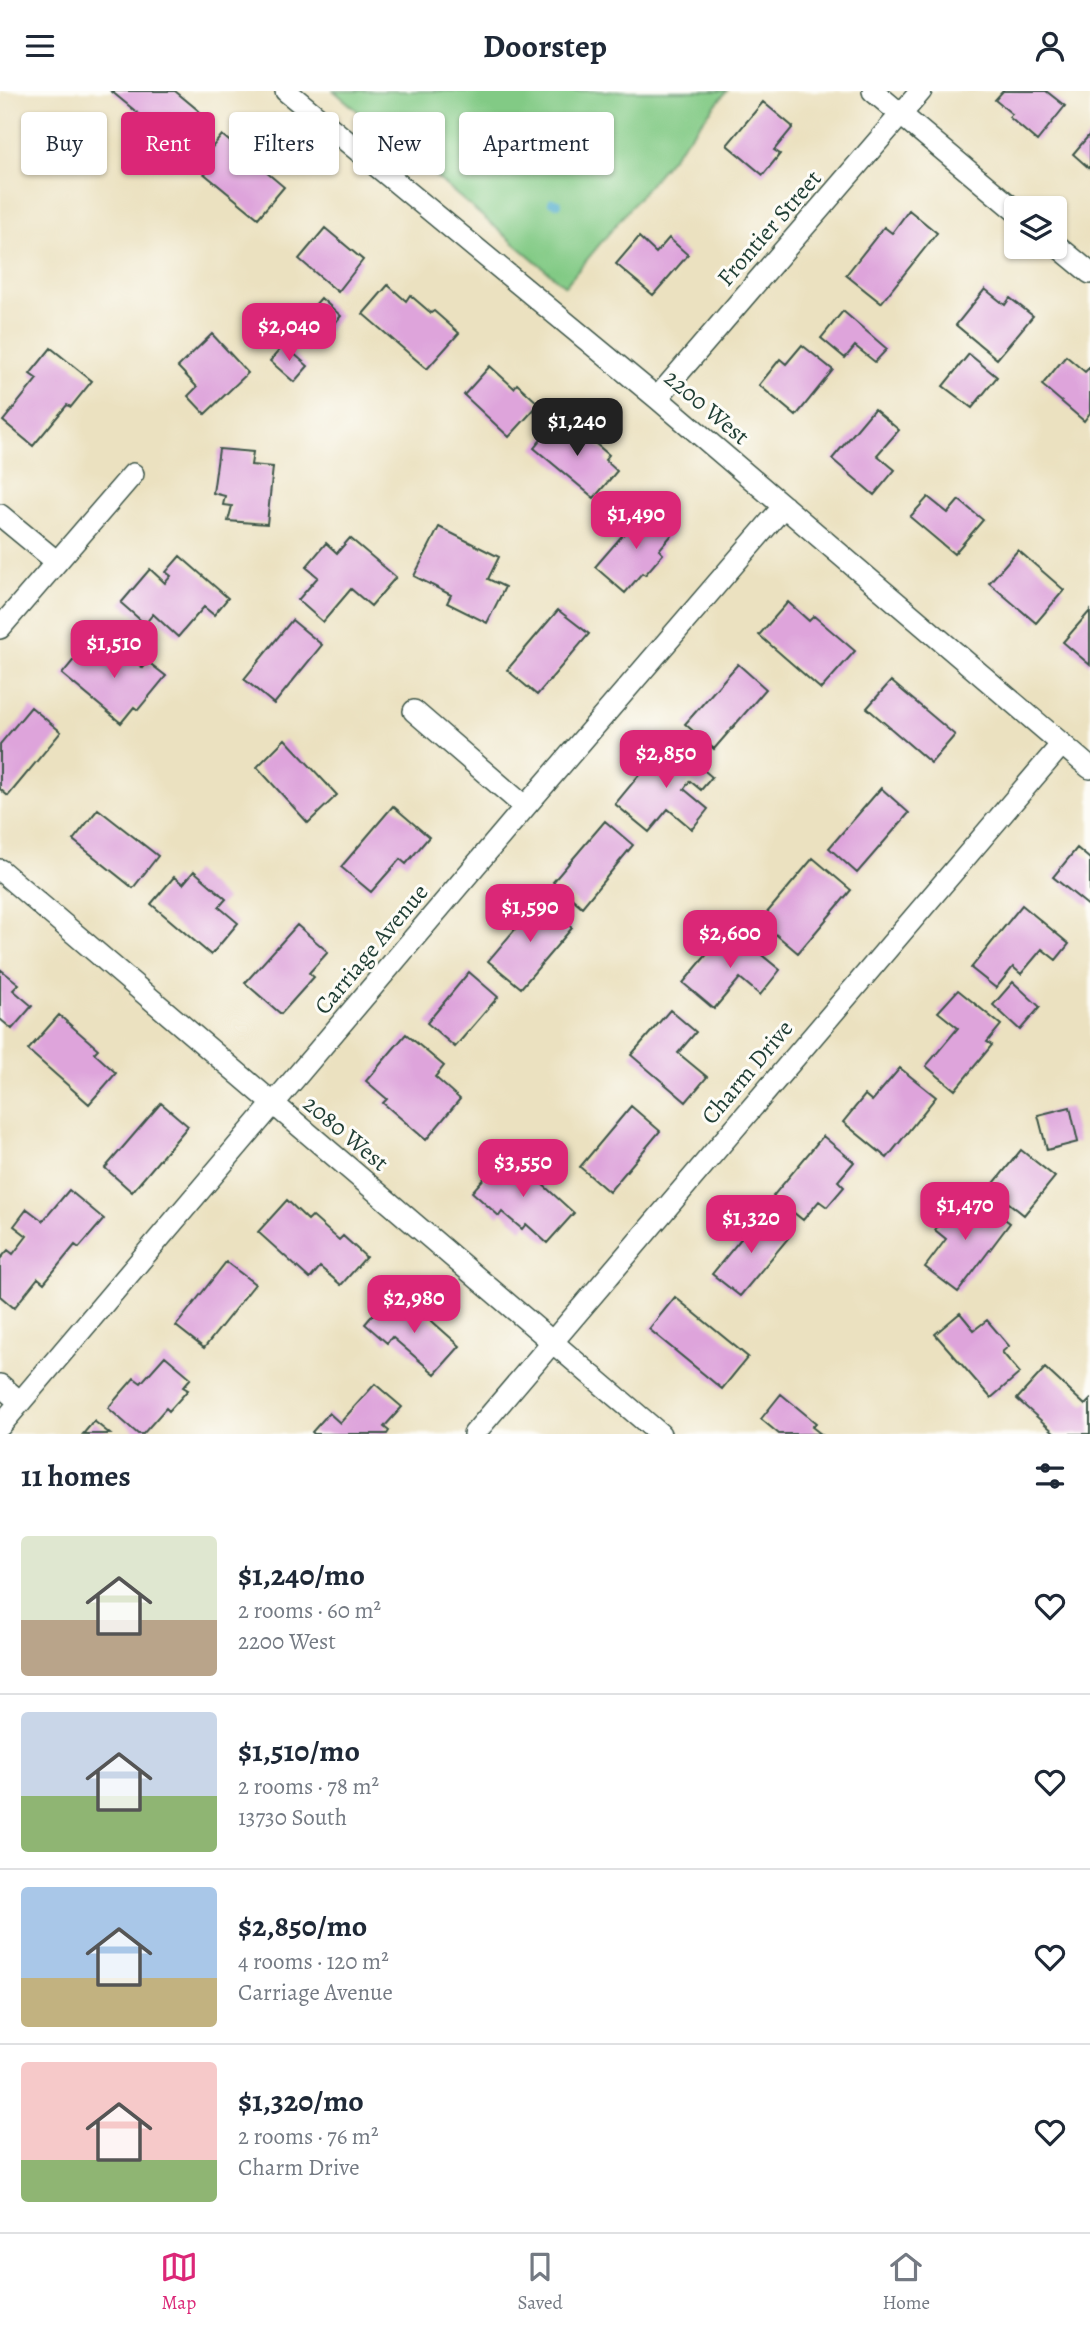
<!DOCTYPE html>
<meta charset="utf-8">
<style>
:root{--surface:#fff;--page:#f6f6f7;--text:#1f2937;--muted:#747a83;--line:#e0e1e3;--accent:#db2777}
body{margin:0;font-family:Alegreya,serif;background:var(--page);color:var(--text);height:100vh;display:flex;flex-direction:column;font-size:26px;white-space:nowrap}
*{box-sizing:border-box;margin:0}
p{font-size:23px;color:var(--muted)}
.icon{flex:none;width:38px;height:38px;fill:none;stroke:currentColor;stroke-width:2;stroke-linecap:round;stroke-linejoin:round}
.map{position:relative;height:1343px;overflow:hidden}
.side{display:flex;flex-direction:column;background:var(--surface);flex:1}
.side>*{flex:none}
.hud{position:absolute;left:21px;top:21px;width:700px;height:63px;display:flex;gap:14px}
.buttons{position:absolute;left:1004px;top:105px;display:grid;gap:14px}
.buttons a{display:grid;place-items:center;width:63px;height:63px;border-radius:7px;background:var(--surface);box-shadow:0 2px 5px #0004;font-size:35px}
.price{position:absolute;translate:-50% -60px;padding:0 16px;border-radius:14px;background:var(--accent);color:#fff;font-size:23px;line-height:46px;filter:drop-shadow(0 2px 4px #0008)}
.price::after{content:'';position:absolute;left:50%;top:42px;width:21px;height:16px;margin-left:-10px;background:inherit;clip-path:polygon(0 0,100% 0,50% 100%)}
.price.on{background:#222;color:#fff}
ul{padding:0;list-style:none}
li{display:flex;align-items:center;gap:21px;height:175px;padding:0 21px}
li+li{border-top:2px solid var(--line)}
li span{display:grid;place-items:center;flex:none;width:196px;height:140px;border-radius:7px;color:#555}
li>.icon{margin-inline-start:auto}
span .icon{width:84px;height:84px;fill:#fffc;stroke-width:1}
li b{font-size:30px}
h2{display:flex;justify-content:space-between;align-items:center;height:84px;padding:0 21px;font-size:30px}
.tag{padding:0 24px;border-radius:7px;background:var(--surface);box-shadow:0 2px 5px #0004;font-size:24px;line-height:63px}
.tag.on{background:var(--accent);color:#fff}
header{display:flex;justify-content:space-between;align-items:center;height:91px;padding:0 21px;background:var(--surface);font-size:32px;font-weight:700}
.tabs{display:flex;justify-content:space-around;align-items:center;height:98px;border-top:2px solid var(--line);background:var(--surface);font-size:19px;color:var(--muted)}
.tabs a{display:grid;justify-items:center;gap:4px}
.tabs .on{color:var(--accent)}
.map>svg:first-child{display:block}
.green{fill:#82ca85;stroke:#50845c;stroke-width:2}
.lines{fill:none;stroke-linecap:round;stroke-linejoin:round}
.stream{stroke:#4eabcc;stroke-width:8}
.building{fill:#dea4db}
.minor-casing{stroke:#3e5649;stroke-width:24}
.minor{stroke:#fff;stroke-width:21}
.labels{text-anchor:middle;stroke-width:6;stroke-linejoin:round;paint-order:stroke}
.street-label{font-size:24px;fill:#1f3d34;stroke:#fdfcf7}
</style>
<header><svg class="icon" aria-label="menu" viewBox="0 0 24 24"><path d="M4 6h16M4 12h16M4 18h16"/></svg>Doorstep<svg class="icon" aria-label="person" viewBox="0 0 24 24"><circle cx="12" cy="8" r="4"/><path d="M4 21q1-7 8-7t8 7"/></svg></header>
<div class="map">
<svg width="1090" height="1343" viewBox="0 0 1090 1343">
<rect width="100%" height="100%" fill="#fdfcf7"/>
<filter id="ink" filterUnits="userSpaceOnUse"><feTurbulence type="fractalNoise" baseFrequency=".0143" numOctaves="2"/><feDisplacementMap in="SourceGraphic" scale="14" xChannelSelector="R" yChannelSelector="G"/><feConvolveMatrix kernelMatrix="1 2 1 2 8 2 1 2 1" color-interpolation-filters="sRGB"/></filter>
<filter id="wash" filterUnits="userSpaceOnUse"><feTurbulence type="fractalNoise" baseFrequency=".00686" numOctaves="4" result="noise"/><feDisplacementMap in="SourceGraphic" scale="28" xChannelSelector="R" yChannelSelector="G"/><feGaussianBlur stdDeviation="1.57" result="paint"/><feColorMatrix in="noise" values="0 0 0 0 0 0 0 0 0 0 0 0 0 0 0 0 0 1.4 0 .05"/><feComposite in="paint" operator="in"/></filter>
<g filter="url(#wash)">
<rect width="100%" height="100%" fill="#ebe1c0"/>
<path class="green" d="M334 0H727L565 195Z"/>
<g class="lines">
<path class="stream" d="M552 111 558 113"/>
</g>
<g id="blocks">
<path class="building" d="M111 0H175L199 20 173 51Z
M1003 0H1046L1065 15 1037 50 1009 26 1012 23 995 9Z
M763 11 793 36 774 59 780 63 763 84 727 54Z
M1090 43V78L1073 63Z
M222 44 284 96 258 127 196 76Z
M909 119 937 142 881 212 846 184 884 136 892 142Z
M325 137 363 169 338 201 299 168Z
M639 146 656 162 669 147 688 164 653 204 616 173Z
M388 194 406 210 410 204 431 222 434 220 459 242 427 278 363 223Z
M985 198 1005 214 1010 207 1033 225 997 268 956 234Z
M321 207 341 225 313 257 293 239Z
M843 220 887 258 875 271 855 255 845 267 821 247Z
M212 243 248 282 205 323 188 305 197 296 178 276Z
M284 254 308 275 294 291 270 270Z
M802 254 833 279 796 325 759 294 780 268 786 273Z
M51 257 92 290 71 316 67 314 33 355 3 330 37 288 30 283Z
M969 263 997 286 972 317 943 295Z
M1066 265 1085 281 1090 276V322L1084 330 1042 294Z
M490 275 514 297 517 293 539 313 509 346 464 304Z
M874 318 899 339 877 364 895 379 874 404 832 368Z
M558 328 579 345 582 341 609 364 605 369 617 380 594 407 534 357Z
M219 358 253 361 251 374 273 376 267 433 228 430 232 415 223 414 225 405 213 402Z
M928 406 948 422 959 409 983 429 954 463 910 426Z
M647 416 675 440 659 459 663 463 645 484 642 482 625 502 595 476Z
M439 436 499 466 488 488 505 496 487 532 447 512 451 504 414 485Z
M350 447 396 486 371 515 351 498 323 531 298 509 318 486 306 476 326 452 337 462Z
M1018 459 1064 499 1036 532 989 492Z
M180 465 228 507 214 524 204 516 178 546 153 523 145 533 121 512 150 478 165 492 171 485 166 481Z
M788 511 809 530 814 525 855 560 821 598 759 544Z
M558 519 589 543 537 604 507 579Z
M1090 520V574L1063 551Z
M292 529 322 554 274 613 244 588Z
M110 550 143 577 148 571 166 585 138 619 134 616 121 632 62 583 81 560 90 568 95 561 99 565Z
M738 573 766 598 714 658 685 633Z
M891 590 955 644 931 672 867 617Z
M31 616 61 641 8 705 0 698V653Z
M285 648 337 704 308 732 257 676Z
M668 649 712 686 701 699 690 690 684 698 708 718 692 738 668 718 649 741 615 713Z
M881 697 909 722 857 782 829 757Z
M393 715 429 746 406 773 400 768 371 801 341 776Z
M98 718 158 765 133 797 73 749Z
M605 730 633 754 582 816 553 791Z
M1077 757 1090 768V816L1053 786Z
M813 767 851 799 798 862 760 830Z
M194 780 226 808 219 816 238 832 211 864 151 813 174 786 183 793Z
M540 809 572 837 521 897 488 870Z
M1022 814 1069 853 1056 869 1042 858 1021 883 1013 876 996 897 971 877Z
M297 834 328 861 309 882 314 886 281 923 245 892Z
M729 837 780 879 760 904 740 887 714 918 683 892Z
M0 878 19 893 13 899 32 915 12 938 0 928Z
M469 881 498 906 455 956 427 932Z
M1013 891 1040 916 1020 939 993 914Z
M958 899 1001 934 987 951 992 954 955 999 926 975 958 937 938 921Z
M670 919 696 941 678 962 707 986 686 1011 631 964Z
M59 924 98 958 94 962 116 982 89 1013 28 959Z
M406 943 444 975 435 986 460 1008 426 1049 383 1012 387 1008 366 990Z
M900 977 936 1006 887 1067 843 1031 865 1004 872 1010Z
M161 1012 188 1035 132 1101 105 1077Z
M631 1015 660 1040 609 1101 580 1076Z
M1070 1016 1078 1051 1047 1059 1038 1024Z
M823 1045 854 1071 838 1090 844 1096 827 1116 819 1110 803 1129 773 1105Z
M1021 1059 1055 1086 1024 1124 990 1097Z
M507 1061 574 1122 547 1152 526 1133 522 1138 502 1121 499 1125 472 1101Z
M69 1099 104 1128 79 1157 75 1154 44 1192 38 1187 14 1217 0 1205V1168L8 1159 13 1163 27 1145 14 1135 27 1118 43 1130Z
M976 1107 1010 1132 958 1201 925 1176 946 1148 935 1139 956 1110 968 1118Z
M287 1109 308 1129 312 1125 339 1149 343 1145 366 1166 341 1194 320 1176 310 1188 258 1141Z
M762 1122 790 1145 740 1205 712 1183Z
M226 1171 255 1193 204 1257 176 1235Z
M675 1206 748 1266 722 1298 649 1238Z
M387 1207 408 1225 416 1216 460 1255 435 1283 392 1246 387 1252 365 1233Z
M960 1222 974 1239 987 1229 1009 1255 1002 1261 1020 1282 991 1307 935 1243Z
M165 1265 191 1287 183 1296 188 1299 169 1320 166 1317 143 1343H138L108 1317 134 1287 141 1292Z
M1045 1277 1085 1314 1090 1309V1343H1056L1017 1308Z
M375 1293 402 1316 384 1336 389 1340 387 1343H314L312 1341 329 1322 340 1332Z
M781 1303 816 1332 812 1336 821 1343H779L761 1328Z
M94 1330 110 1343H83Z"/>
</g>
</g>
<g filter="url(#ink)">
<use href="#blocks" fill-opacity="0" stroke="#3e5649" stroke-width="2"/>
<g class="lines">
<defs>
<path id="minor" d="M286 0 657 307 1090 677
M873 0 1017 121
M1055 153 1090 182
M657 307 921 0
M0 424 57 471
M0 537 133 383
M414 620 525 716
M0 779 660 1343
M0 1294 20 1311
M0 1335 525 716 784 415
M474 1343 1062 653"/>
</defs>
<use href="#minor" class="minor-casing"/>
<use href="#minor" class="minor"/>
</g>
</g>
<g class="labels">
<g class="street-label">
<text transform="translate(769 137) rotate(-49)" y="8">Frontier Street</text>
<text transform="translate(707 316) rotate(40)" y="8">2200 West</text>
<text transform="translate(371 858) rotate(-50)" y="8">Carriage Avenue</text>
<text transform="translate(747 981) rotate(-50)" y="8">Charm Drive</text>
<text transform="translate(346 1042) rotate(40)" y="8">2080 West</text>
</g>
</g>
</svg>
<div class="buttons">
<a><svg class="icon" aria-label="layers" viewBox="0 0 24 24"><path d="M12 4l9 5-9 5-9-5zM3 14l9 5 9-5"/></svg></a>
</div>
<b class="price" style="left:289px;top:272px">$2,040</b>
<b class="price on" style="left:577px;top:367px">$1,240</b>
<b class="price" style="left:636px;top:460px">$1,490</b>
<b class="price" style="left:114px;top:589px">$1,510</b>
<b class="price" style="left:666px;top:699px">$2,850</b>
<b class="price" style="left:530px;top:853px">$1,590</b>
<b class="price" style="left:730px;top:879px">$2,600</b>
<b class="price" style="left:523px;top:1108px">$3,550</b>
<b class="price" style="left:965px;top:1151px">$1,470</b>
<b class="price" style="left:751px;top:1164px">$1,320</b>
<b class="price" style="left:414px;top:1244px">$2,980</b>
<div class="hud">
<a class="tag">Buy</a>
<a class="tag on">Rent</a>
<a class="tag">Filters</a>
<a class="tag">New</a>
<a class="tag">Apartment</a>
</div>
</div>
<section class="side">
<h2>11 homes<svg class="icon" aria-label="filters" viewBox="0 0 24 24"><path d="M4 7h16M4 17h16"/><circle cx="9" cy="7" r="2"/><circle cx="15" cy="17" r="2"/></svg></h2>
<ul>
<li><span style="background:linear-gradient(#dfe7d0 60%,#b9a48a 0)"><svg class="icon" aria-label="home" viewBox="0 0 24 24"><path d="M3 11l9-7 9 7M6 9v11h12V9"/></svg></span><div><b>$1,240/mo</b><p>2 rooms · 60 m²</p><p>2200 West</p></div><svg class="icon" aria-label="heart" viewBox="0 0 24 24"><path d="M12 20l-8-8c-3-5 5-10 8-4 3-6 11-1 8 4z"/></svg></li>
<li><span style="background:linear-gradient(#c9d6e8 60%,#8fb573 0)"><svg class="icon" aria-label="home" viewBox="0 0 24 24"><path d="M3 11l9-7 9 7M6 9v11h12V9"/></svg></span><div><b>$1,510/mo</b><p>2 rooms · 78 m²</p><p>13730 South</p></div><svg class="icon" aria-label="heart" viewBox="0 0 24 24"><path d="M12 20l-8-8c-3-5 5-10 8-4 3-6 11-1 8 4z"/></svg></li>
<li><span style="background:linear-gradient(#a9c7e8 65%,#c2b280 0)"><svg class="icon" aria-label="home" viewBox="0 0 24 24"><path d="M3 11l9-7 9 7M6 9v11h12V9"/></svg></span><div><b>$2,850/mo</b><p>4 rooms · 120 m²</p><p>Carriage Avenue</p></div><svg class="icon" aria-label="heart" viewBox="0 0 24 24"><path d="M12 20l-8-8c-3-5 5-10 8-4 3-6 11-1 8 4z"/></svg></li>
<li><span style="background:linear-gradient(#f6c9c9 70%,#8fb573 0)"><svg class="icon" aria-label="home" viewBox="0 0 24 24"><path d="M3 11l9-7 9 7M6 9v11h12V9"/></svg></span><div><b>$1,320/mo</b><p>2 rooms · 76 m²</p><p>Charm Drive</p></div><svg class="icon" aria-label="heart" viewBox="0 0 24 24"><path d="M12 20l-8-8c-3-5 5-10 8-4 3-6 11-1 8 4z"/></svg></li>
</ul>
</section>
<nav class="tabs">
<a class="on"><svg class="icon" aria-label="map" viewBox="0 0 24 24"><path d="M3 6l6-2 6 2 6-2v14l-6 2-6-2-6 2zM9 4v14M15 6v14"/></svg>Map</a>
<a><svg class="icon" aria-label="saved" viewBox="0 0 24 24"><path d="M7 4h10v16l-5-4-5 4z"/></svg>Saved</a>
<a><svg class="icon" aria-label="home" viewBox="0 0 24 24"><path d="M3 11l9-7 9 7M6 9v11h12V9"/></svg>Home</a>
</nav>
